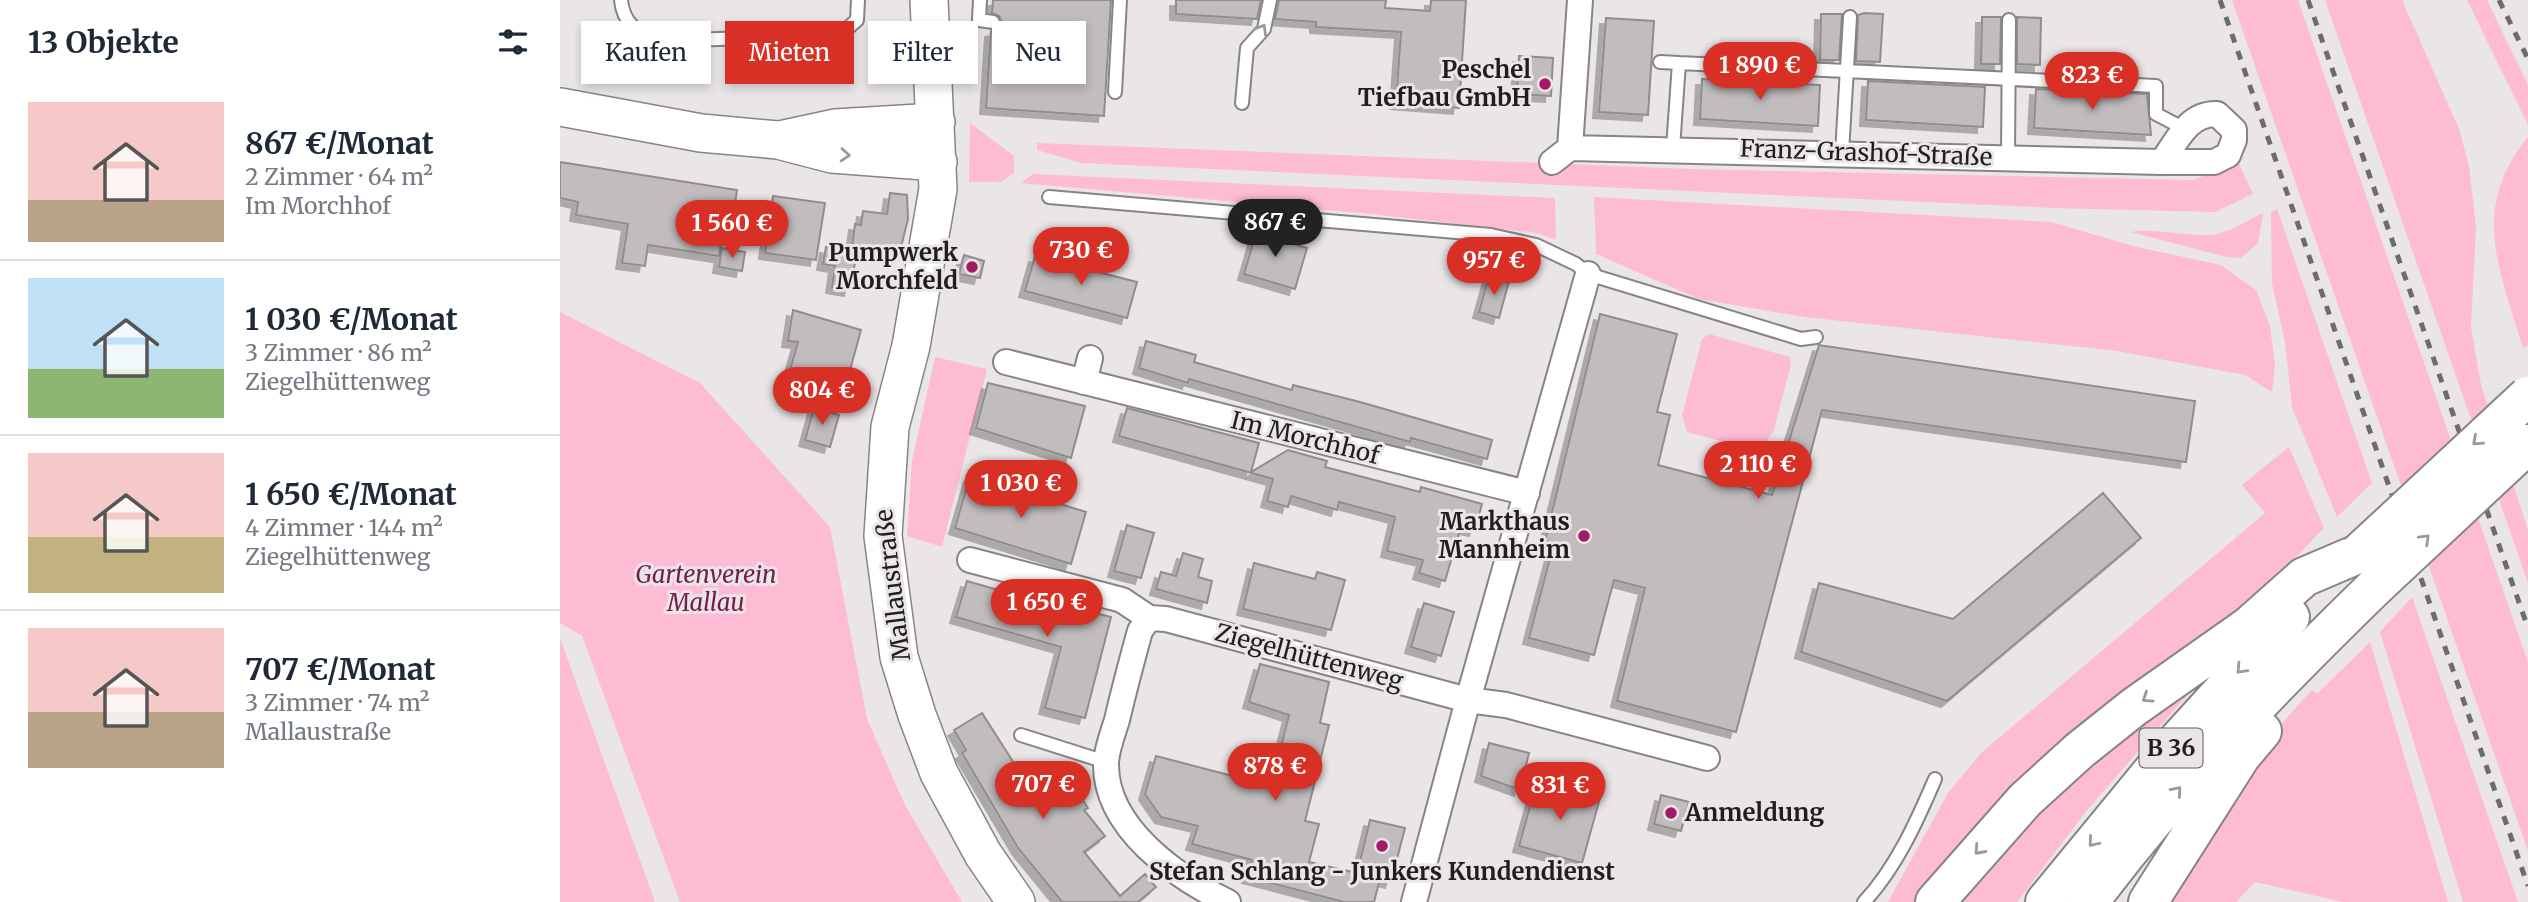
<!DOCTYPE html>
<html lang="de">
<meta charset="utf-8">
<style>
:root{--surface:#fff;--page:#f2f2f3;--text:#1f2937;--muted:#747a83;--line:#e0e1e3;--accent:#d93025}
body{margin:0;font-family:Merriweather,serif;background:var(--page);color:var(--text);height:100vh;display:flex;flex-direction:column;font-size:26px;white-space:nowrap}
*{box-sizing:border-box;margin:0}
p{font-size:23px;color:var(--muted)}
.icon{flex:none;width:38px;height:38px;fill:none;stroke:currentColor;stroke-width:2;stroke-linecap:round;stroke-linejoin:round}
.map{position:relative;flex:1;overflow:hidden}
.panel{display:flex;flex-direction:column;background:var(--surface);width:560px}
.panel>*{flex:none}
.guide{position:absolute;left:21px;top:21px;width:665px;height:63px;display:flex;gap:14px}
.price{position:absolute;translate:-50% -60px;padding:0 16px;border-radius:24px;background:var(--accent);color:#fff;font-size:23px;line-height:46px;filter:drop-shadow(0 2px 4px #0008)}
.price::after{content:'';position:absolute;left:50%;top:42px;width:21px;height:16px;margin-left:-10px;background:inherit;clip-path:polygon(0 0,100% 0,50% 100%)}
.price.active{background:#222;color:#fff}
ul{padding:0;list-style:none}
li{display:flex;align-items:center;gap:21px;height:175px;padding:0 28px}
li+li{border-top:2px solid var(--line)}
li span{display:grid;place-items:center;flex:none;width:196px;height:140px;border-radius:0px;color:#555}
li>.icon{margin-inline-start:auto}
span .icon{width:84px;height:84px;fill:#fffc;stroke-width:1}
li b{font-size:30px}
h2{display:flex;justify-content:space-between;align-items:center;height:84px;padding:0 28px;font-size:30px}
.chip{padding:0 24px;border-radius:0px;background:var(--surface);box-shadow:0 4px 10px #0003;font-size:24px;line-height:63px}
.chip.active{background:var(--accent);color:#fff}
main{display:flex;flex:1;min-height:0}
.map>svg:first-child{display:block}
.green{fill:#febbd4}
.building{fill:#c1bcbe;stroke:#918d8e;stroke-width:2;filter:url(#shadow)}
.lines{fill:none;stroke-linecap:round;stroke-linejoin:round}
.lane-casing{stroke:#888486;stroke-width:16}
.street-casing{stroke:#888486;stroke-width:28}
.secondary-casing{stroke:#888486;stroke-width:40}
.highway-casing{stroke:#888486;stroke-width:42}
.lane{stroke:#fff;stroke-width:12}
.street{stroke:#fff;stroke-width:24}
.secondary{stroke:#fff;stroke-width:37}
.highway{stroke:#fff;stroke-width:38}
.rail{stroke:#6d6b6c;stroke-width:5;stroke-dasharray:9 9;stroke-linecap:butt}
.highway-bridge-casing{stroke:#888486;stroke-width:42;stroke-linecap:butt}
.highway-bridge{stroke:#fff;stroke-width:38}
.oneway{stroke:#9b9a9a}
.poi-dot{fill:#a31963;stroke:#eae6e7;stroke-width:2.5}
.labels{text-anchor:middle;stroke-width:6;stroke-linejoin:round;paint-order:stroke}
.shield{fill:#eae6e7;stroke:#5d5a5b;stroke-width:2}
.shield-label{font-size:23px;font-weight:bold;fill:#201e1f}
.poi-label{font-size:24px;font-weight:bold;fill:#201e1f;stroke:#eae6e7;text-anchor:end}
.street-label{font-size:24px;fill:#201e1f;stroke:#eae6e7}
.park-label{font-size:24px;font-style:italic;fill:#761d49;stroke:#eae6e7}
</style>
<main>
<section class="panel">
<h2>13 Objekte<svg class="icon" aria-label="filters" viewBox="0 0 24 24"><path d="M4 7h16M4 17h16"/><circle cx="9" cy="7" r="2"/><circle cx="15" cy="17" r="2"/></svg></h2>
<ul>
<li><span style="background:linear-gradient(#f6c9c9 70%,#b9a48a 0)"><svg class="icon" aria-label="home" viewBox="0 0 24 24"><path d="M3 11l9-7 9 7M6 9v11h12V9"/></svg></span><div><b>867 €/Monat</b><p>2 Zimmer · 64 m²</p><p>Im Morchhof</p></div></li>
<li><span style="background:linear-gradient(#bfe0f5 65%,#8fb573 0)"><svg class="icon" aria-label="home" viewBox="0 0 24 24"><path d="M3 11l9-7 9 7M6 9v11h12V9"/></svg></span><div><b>1 030 €/Monat</b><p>3 Zimmer · 86 m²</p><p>Ziegelhüttenweg</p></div></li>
<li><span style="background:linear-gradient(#f6c9c9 60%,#c2b280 0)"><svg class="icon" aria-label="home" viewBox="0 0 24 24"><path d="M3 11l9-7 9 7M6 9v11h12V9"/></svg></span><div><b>1 650 €/Monat</b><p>4 Zimmer · 144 m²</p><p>Ziegelhüttenweg</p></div></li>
<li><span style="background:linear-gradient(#f6c9c9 60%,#b9a48a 0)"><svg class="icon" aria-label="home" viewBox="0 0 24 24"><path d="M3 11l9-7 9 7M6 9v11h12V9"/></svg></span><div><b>707 €/Monat</b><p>3 Zimmer · 74 m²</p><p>Mallaustraße</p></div></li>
</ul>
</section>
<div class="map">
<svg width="1968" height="902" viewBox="0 0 1968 902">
<defs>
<filter id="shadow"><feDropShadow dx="-6" dy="6" stdDeviation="0" flood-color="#0004"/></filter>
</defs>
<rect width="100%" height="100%" fill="#eae6e7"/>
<path class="green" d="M1672 0H1738L1968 662V851Z
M1765 0H1842L1899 129 1909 166 1916 227 1911 327 1921 385 1968 530V583Z
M1907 0H1927L1968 85V125Z
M410 123 454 156V173L441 182H409Z
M1968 137V345L1963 349C1940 270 1909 209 1968 137Z
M477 143 1131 169 1633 180 1678 162 1693 194 1655 212 1494 208 521 163 477 150Z
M473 174 995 198 996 240 976 233 802 213 460 183Z
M1034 197 1491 222 1577 247 1661 265 1696 290 1710 326 1715 366 1712 392 1685 375 1557 351 1244 317 1139 299 1036 254Z
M1717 209 1812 483 1777 517 1732 407 1725 342 1712 284 1711 212Z
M1703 213 1698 243 1681 258 1667 257 1570 232C1596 228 1621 236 1647 235 1666 235 1686 221 1703 213Z
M0 312 140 383 270 527 307 719 345 805 402 902H120L22 636 0 623Z
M1149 334 1230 357 1231 364 1214 430 1200 451 1127 432 1122 415 1142 339Z
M375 357 427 369 382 547 347 536 352 461Z
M1729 447 1764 528 1693 602 1360 902H1328L1388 793 1421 753 1705 513 1682 485Z
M1852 597 1958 902H1903L1820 632Z
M0 640 1 641 95 902H0Z
M1810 642 1888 902H1783L1695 882 1676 902H1600C1648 829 1691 753 1752 690L1757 694Z
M1636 685 1528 809 1457 902H1390L1502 779Z"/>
<path class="building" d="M433 0H551L544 116 426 108 431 31 437 30 442 23 439 16 432 13Z
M616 0H701L697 19 616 14Z
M719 0H826L825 8 870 11 871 0H906L899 108 836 103 841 32 756 27V22L715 19Z
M1304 13 1323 14 1320 62 1296 61 1298 15Z
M1261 14H1282L1279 60H1260Z
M1422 17H1441L1440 64H1421Z
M1457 17 1481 18 1480 65 1457 64Z
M1046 18 1094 21 1088 115 1039 112Z
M959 56 993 58 991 96 957 94Z
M1142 79 1260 85 1258 126 1140 119Z
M1308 81 1425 87 1423 127 1306 120Z
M1476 89 1587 94 1591 135 1474 128Z
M0 162 177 190 173 217 165 215 159 256 88 245 85 266 62 263 68 224 16 215 18 202 0 198Z
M330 193 347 195 348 219 338 259 292 248 295 224 301 225 303 211 327 214Z
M213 196 265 203 256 260 205 253Z
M698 226 725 233 722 241 747 248 735 289 684 274Z
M266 247 297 252 290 290 272 287 275 266 263 264Z
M162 248 185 252 182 271 159 267Z
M404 255 424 261 420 278 399 274Z
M475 256 577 282 567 318 465 291Z
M929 276 949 281 939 318 919 312Z
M233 310 301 330 287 381 254 372 245 401 229 396 232 386 226 384 238 342 228 341Z
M1040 314 1117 334 1097 412 1110 415 1098 465 1212 495 1259 345 1635 401 1626 462 1262 410 1176 732 1057 701 1085 588 1054 580 1034 655 969 638 994 543 985 541Z
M586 341 636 355 634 362 732 390 733 385 800 402 932 440 927 459 851 438 850 442 629 379 628 383 579 368Z
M428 383 525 406 511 458 416 428Z
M254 408 279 415 270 447 245 440Z
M567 408 699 443 691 472 728 450 767 461 765 467 860 492 861 487 922 504 915 530 901 527 885 581 859 573 863 560 827 551 835 517 779 502 777 510 731 496 728 507 707 501 713 479 559 436Z
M410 476 526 512 511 564 395 528Z
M1543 493 1581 538 1387 701 1241 652 1259 583 1393 619Z
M567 525 594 533 581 578 554 571Z
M623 553 643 559 638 577 652 581 647 603 596 589 601 572 616 576Z
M694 563 755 579 757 572 785 580 771 630 683 609Z
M407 581 510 611 511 607 551 617 525 718 485 708 501 647 396 617Z
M864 603 894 612 881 656 851 647Z
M700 664 769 682 760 723 769 725 745 821 759 824 749 862 797 873 810 820 845 828 831 882 820 879 814 902H784L688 877 692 860 632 844 638 826 601 817 585 794 596 756 711 786 729 715 689 702Z
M422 713 473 793 505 773 528 808 524 810 545 836 524 852 560 896 585 874 596 887 578 902H502L458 848 402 753 406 750 394 730Z
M929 743 969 753 960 790 921 776Z
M977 781 1040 798 1022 863 959 846Z
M1101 795 1129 802 1121 831 1094 824Z"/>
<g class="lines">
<defs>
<path id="lane" d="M61 0C63 23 78 34 98 41L280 35 297 20 298 0
M420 0 419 20 433 22
M1100 62 1119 63
M555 92 560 0
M682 103 687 48 704 29 710 0
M1113 148 1119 63 1596 86V114L1625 129
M1282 153 1290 17
M1448 157 1449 20
M489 197 931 235 976 245 1016 264 1028 274 1241 339 1256 337
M461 735 546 762
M1304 902C1336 868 1357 821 1375 779"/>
<path id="street" d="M1020 0 1010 148 1602 162H1654L1668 155 1674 140V130L1657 114C1628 113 1617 141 1602 162
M992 162 1010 148
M446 362 967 493
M524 382 530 358
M410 560 562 600 589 618 606 619 908 700 946 705 1147 758
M589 618 580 631C572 660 564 690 557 720 553 733 547 748 546 762 544 827 616 877 668 902
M854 902 908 700 1028 274"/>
<path id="secondary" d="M369 0 378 189 351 346 330 427 323 536 339 657 357 715 379 773 423 854 456 902
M0 107 141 133 218 140 272 154 378 162
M224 139 275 128 376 122"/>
<path id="highway" d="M1375 902 1465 800 1520 750 1574 707 1689 626 1744 577 1798 554
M1485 902 1619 739 1730 617
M1529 902C1615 787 1713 686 1816 586
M1588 902 1681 756 1702 731"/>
</defs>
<use href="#lane" class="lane-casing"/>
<use href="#street" class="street-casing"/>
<use href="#secondary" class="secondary-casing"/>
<use href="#highway" class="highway-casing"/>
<use href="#lane" class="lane"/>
<use href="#street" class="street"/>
<use href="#secondary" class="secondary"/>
<use href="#highway" class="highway"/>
<path class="rail" d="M1660 0 1968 886
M1748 0 1968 628
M1939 0 1968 59"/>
<defs>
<path id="highway-bridge" d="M1798 554 1968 396
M1816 586 1968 444"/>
</defs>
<use href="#highway-bridge" class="highway-bridge-casing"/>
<use href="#highway-bridge" class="highway-bridge"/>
</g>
<defs><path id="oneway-chevron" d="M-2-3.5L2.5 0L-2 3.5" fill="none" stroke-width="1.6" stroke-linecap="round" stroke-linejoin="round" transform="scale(1.75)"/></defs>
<g class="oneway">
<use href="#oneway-chevron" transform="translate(702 29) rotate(-59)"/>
<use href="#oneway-chevron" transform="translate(285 155) rotate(4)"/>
<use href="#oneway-chevron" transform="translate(1917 441) rotate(138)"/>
<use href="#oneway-chevron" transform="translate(1865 539) rotate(-44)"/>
<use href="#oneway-chevron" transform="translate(1681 669) rotate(133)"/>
<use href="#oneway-chevron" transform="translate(1587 698) rotate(146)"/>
<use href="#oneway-chevron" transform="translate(1617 791) rotate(-49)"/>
<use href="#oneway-chevron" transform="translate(1533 842) rotate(130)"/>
<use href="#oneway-chevron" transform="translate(1419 850) rotate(132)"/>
</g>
<g class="poi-dot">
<circle cx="985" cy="84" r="7"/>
<circle cx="412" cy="267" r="7"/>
<circle cx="1024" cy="536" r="7"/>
<circle cx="1111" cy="813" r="7"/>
<circle cx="822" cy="846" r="7"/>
</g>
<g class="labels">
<rect class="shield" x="1579.5" y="728.5" width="63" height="39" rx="5"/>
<g class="shield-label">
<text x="1611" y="756">B 36</text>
</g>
<g class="poi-label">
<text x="971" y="78">Peschel<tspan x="971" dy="28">Tiefbau GmbH</tspan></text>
<text x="398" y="261">Pumpwerk<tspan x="398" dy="28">Morchfeld</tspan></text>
<text x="1010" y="530">Markthaus<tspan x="1010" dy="28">Mannheim</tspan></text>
<text x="1125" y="821" text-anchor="start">Anmeldung</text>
<text x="822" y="880" text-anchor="middle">Stefan Schlang - Junkers Kundendienst</text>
</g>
<g class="street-label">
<text transform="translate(1306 153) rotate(2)" y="8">Franz-Grashof-Straße</text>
<text transform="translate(745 438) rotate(14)" y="8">Im Morchhof</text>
<text transform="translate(333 585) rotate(-97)" y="8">Mallaustraße</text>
<text transform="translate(749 657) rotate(15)" y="8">Ziegelhüttenweg</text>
</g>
<g class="park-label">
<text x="146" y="583">Gartenverein<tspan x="146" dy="28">Mallau</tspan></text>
</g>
</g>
</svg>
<b class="price" style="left:1200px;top:102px">1 890 €</b>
<b class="price" style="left:1532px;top:112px">823 €</b>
<b class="price active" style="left:715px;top:259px">867 €</b>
<b class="price" style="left:172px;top:260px">1 560 €</b>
<b class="price" style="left:521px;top:287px">730 €</b>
<b class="price" style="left:934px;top:297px">957 €</b>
<b class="price" style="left:262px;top:427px">804 €</b>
<b class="price" style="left:1198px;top:501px">2 110 €</b>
<b class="price" style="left:461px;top:520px">1 030 €</b>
<b class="price" style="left:487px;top:639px">1 650 €</b>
<b class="price" style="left:715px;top:803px">878 €</b>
<b class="price" style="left:483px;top:821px">707 €</b>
<b class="price" style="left:1000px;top:822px">831 €</b>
<div class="guide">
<a class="chip">Kaufen</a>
<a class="chip active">Mieten</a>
<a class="chip">Filter</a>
<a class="chip">Neu</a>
</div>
</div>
</main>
